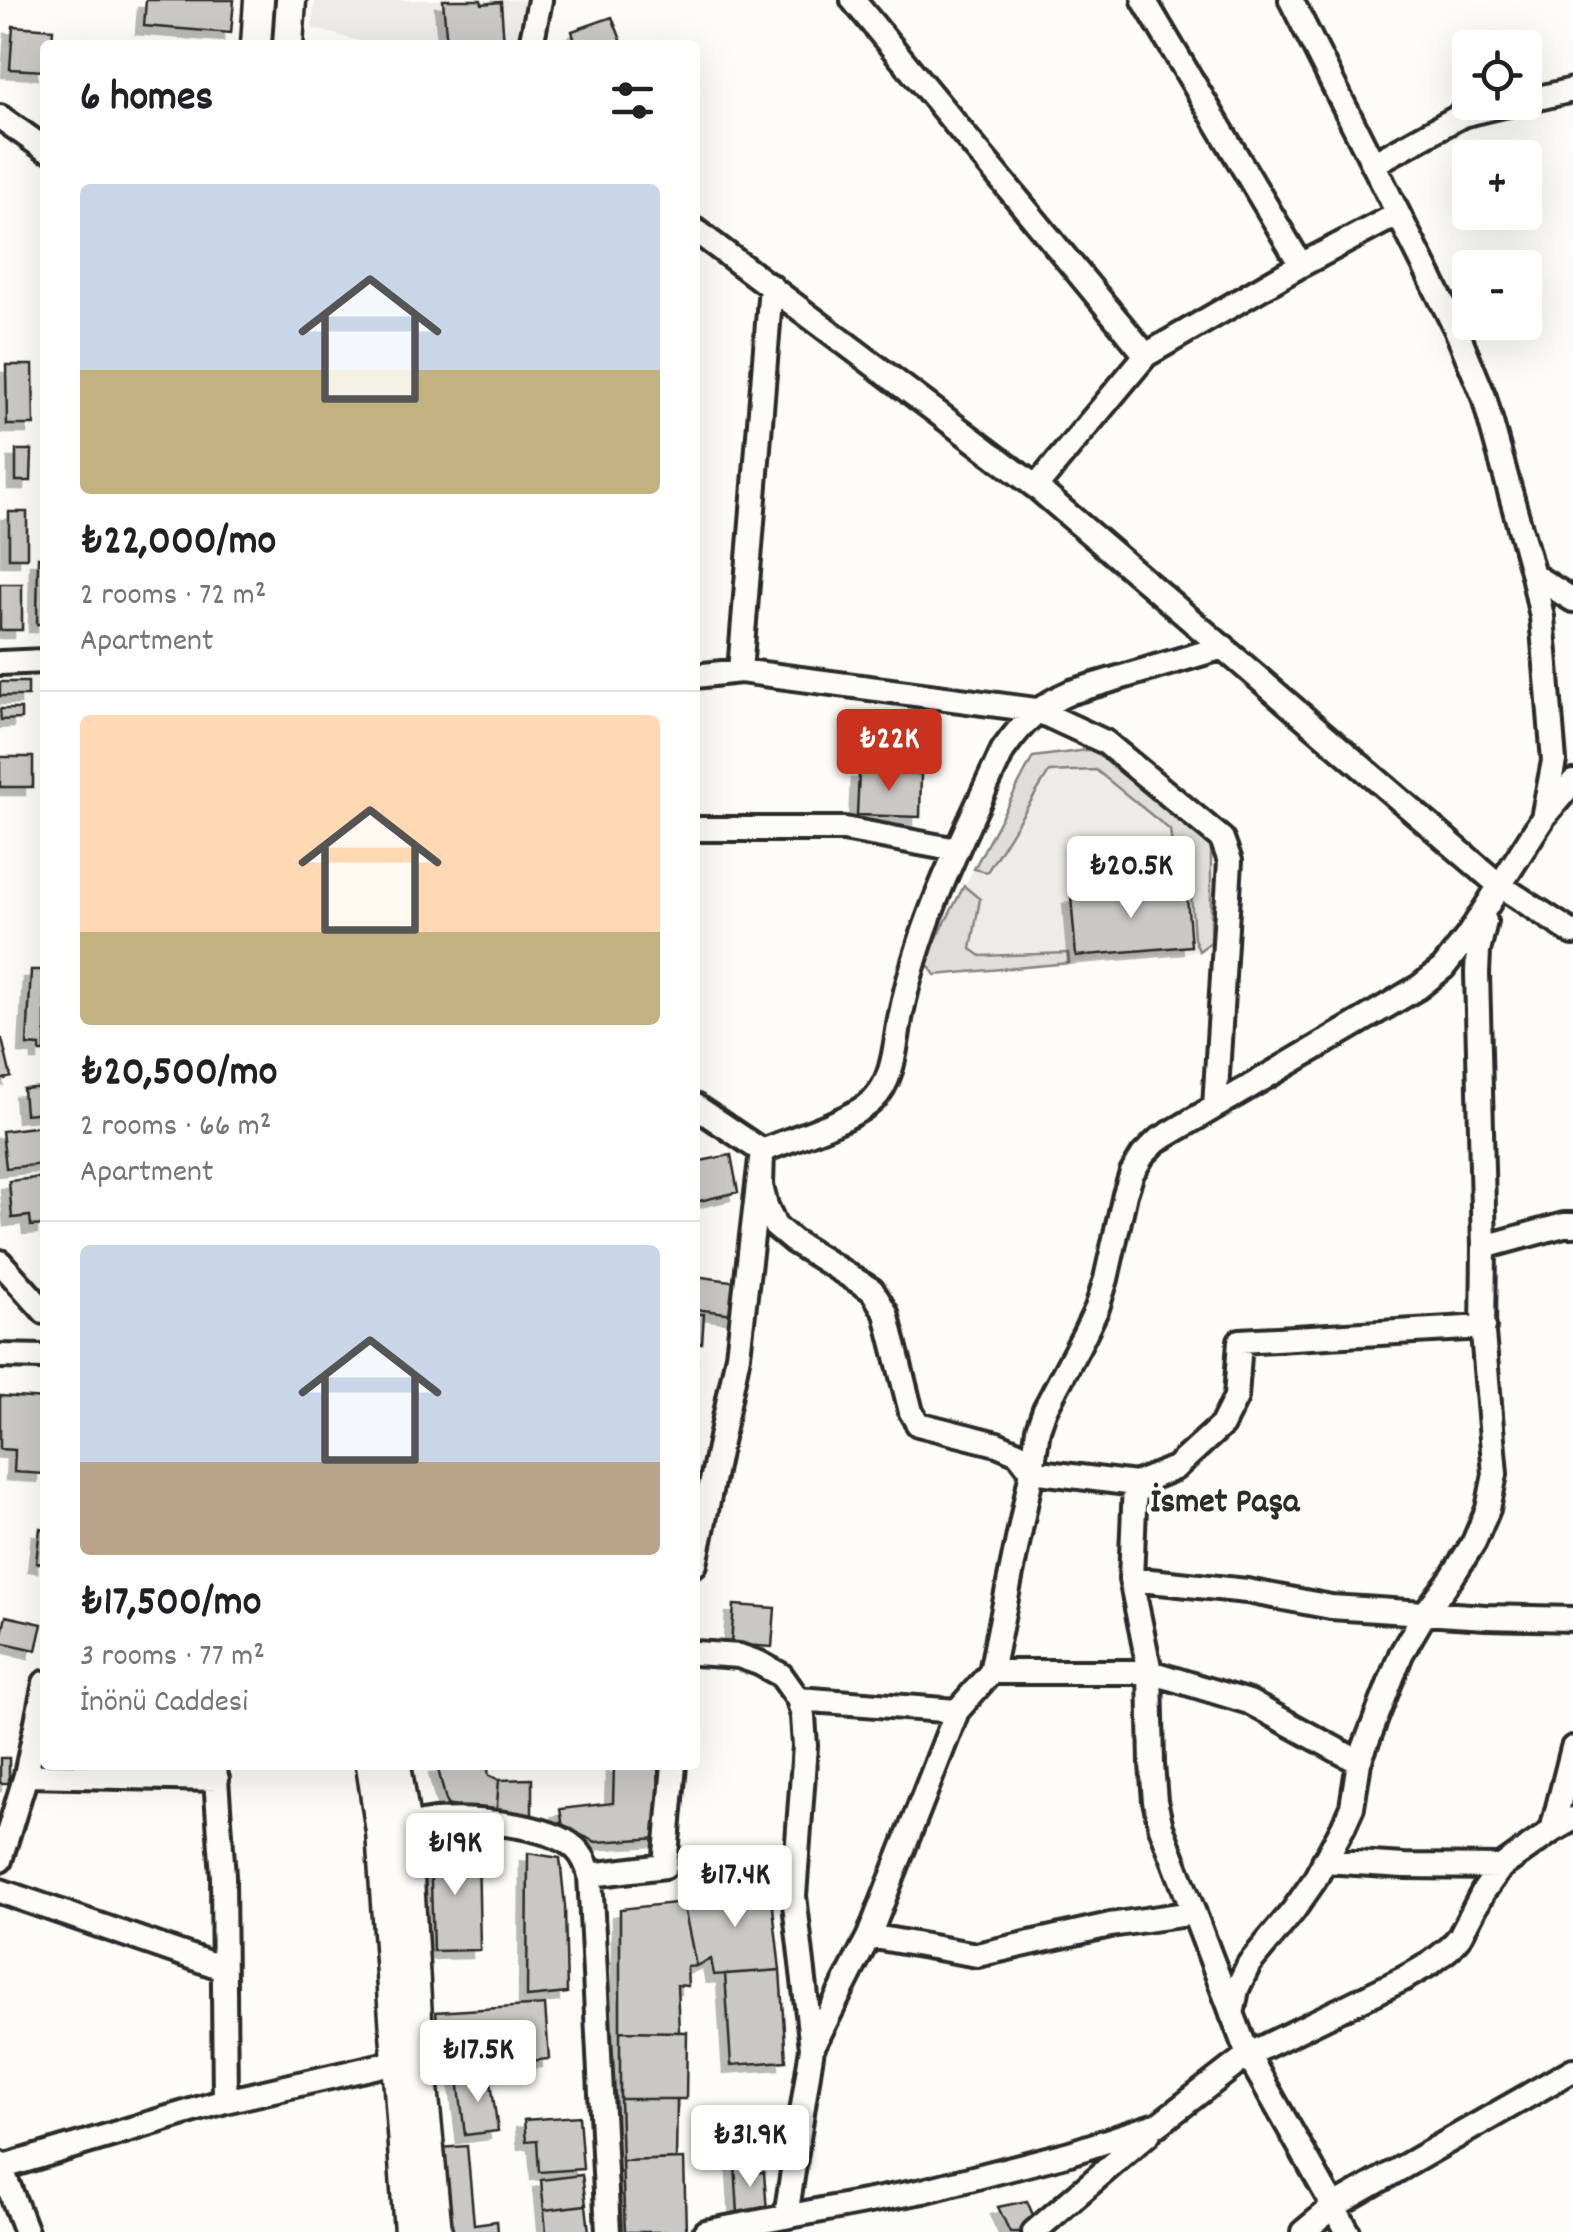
<!DOCTYPE html>
<meta charset="utf-8">
<style>
:root{--surface:#fff;--page:#f6f6f6;--text:#202124;--muted:#757577;--line:#e0e0e0;--accent:#c8321e}
body{margin:0;font-family:Dekko,sans-serif;background:var(--page);color:var(--text);height:100vh;display:flex;flex-direction:column;font-size:38px;white-space:nowrap}
*{box-sizing:border-box;margin:0}
p{font-size:32px;color:var(--muted)}
.icon{flex:none;width:55px;height:55px;fill:none;stroke:currentColor;stroke-width:2;stroke-linecap:round;stroke-linejoin:round}
.map{position:relative;flex:1;overflow:hidden}
.panel{position:absolute;left:40px;top:40px;width:660px;height:1730px;display:flex;flex-direction:column;background:var(--surface);border-radius:10px;box-shadow:0 10px 40px #0002}
.panel>*{flex:none}
.buttons{position:absolute;left:1452px;top:30px;display:grid;gap:20px}
.buttons a{display:grid;place-items:center;width:90px;height:90px;border-radius:10px;background:var(--surface);box-shadow:0 10px 40px #0002;font-size:50px}
.price{position:absolute;translate:-50% -85px;padding:0 22px;border-radius:10px;background:#fff;color:#222;font-size:32px;line-height:65px;filter:drop-shadow(0 2px 5px #0008)}
.price::after{content:'';position:absolute;left:50%;top:60px;width:30px;height:22px;margin-left:-15px;background:inherit;clip-path:polygon(0 0,100% 0,50% 100%)}
.price.current{background:var(--accent);color:#fff}
ul{padding:0;list-style:none}
li{display:grid;align-content:center;gap:20px;height:530px;padding:0 40px}
li+li{border-top:2px solid var(--line)}
li span{display:grid;place-items:center;height:310px;border-radius:10px;color:#555}
li>.icon{margin-inline-start:auto}
span .icon{width:180px;height:180px;fill:#fffc;stroke-width:1}
li b{font-size:42px}
h2{display:flex;justify-content:space-between;align-items:center;height:120px;padding:0 40px;font-size:42px}
.map>svg:first-child{display:block}
.built{fill:#edece8}
.green{fill:#dfdeda;stroke:#858482;stroke-width:2.5}
.building{fill:#c9c8c4;stroke:#2b2b2b;stroke-width:2.5;filter:url(#shadow)}
.lines{fill:none;stroke-linecap:round;stroke-linejoin:round}
.minor-casing{stroke:#2b2b2b;stroke-width:30}
.major-casing{stroke:#2b2b2b;stroke-width:35}
.minor{stroke:#fdfcf7;stroke-width:22}
.major{stroke:#fdfcf7;stroke-width:28}
.labels{text-anchor:middle;stroke-width:9;stroke-linejoin:round;paint-order:stroke}
.neighbourhood-label{font-size:35px;font-weight:bold;fill:#2b2b2b;stroke:#fdfcf7}
</style>
<div class="map">
<svg width="1573" height="2232" viewBox="0 0 1573 2232">
<defs>
<filter id="shadow"><feDropShadow dx="-8" dy="8" stdDeviation="0" flood-color="#0004"/></filter>
</defs>
<rect width="100%" height="100%" fill="#fdfcf7"/>
<filter id="ink" filterUnits="userSpaceOnUse"><feTurbulence type="fractalNoise" baseFrequency=".01" numOctaves="2"/><feDisplacementMap in="SourceGraphic" scale="20" xChannelSelector="R" yChannelSelector="G"/><feConvolveMatrix kernelMatrix="1 2 1 2 8 2 1 2 1" color-interpolation-filters="sRGB"/></filter>
<g filter="url(#ink)">
<path class="built" d="M315 0H525L519 45H374L312 28Z
M1095 749 1211 843V942L1199 951 935 975 925 961 1033 757Z"/>
<path class="green" d="M1095 749 1211 843V942L1199 951 1194 938 1190 882 1172 879V846L1170 830 1096 770 1049 772 987 872 974 869 1033 757Z
M964 886 980 899 971 949 981 956 1068 953 1069 963 935 975 925 961Z"/>
<path class="building" d="M146 0H234L231 33 144 26Z
M443 0H481L482 4 501 2 504 45H447Z
M612 17 623 45H576L572 31Z
M13 26 53 29 52 45H45V71L10 69Z
M6 365H33L34 425H7Z
M16 450H32L31 481H16Z
M9 512H27V558H9Z
M38 557H45V624H37Z
M0 584H22V630H0Z
M0 682H28V696H0Z
M0 709H21V719L1 720Z
M0 757H33V787H0Z
M859 771 921 774 920 817 857 815Z
M1186 885 1191 946 1076 956 1071 896Z
M31 970H45V1052H40V1046L27 1045Z
M0 1039H2L11 1077 0 1080Z
M45 1087V1112L25 1114 23 1089Z
M42 1126 45 1164 6 1168 2 1131Z
M731 1155 738 1192 695 1202V1162Z
M45 1177V1225L31 1226 30 1216 12 1218 9 1181Z
M695 1276 738 1282 734 1314 695 1309Z
M695 1314H704L702 1343H698L697 1361H695Z
M0 1396 45 1399V1474L14 1472 15 1450 0 1449Z
M40 1528 45 1529V1564L36 1563Z
M734 1605 775 1608 772 1647 731 1644Z
M6 1616 42 1624 36 1650 0 1642Z
M0 1758H9V1783H0Z
M437 1765H487L489 1775 499 1780 496 1817 447 1805Z
M614 1765H658L660 1838 596 1842 563 1827 560 1809 613 1803Z
M532 1779V1823L496 1817 499 1780Z
M478 1845 480 1950 433 1951 430 1847Z
M528 1853 560 1858 565 1906 567 1993 527 1997Z
M770 1880 780 1970 714 1975 711 1959 696 1966 683 1902Z
M683 1902 696 1966 687 1967 688 1986 677 1985 679 2032 620 2031V1909Z
M780 1970 786 2061 731 2065 725 1974Z
M545 2005 549 2059 441 2070 436 2012Z
M620 2031 687 2032 686 2099H620Z
M490 2075 498 2131 465 2135 458 2079Z
M620 2099H677L676 2159 622 2161Z
M579 2116 583 2169 539 2172 537 2140 526 2141 524 2120Z
M467 2146 474 2224 497 2221 498 2232H448L440 2148Z
M684 2159 686 2232H625L622 2161Z
M752 2163 753 2173 764 2172 767 2212 738 2214 735 2164Z
M582 2175 586 2205 544 2210 541 2180Z
M1027 2201 1036 2222 1024 2232H1010L998 2207Z
M586 2205 589 2232H546L544 2210Z"/>
<g class="lines">
<defs>
<path id="minor" d="M853 0 1146 355
M1144 0 1301 265
M531 45 540 0
M1525 101 1573 90
M0 117 45 149
M1373 164 1462 115 1517 102
M695 230 1036 487 1499 885 1573 933
M1036 487 1146 355 1301 265 1398 214
M1533 575 1573 600
M0 663 45 661
M740 671 771 286
M695 676 740 671 1036 710 1105 742 1222 839 1230 861 1215 1107
M1546 814 1573 782
M695 829H844L957 850
M695 1106 762 1151 761 1186 766 1206 775 1226 793 1241 872 1290 886 1313 911 1412 918 1424 997 1444 1018 1453 1032 1471 1135 1484 1175 1468 1222 1425 1236 1397 1240 1341 1484 1327
M1484 1247 1564 1225H1573
M0 1262 45 1312
M0 1356 45 1357
M1135 1484 1131 1579 1150 1672 1152 1764 1155 1801 1161 1827 1248 2055 1348 2232
M695 1564 738 1355 762 1151C790 1139 853 1120 873 1100 895 1079 895 1042 901 1014 920 919 963 837 1003 750 1022 723 1040 705 1071 692L1224 647
M1131 1579 1247 1591 1331 1607 1486 1617 1573 1619
M695 1653 739 1656 759 1663 781 1675 798 1699 803 1716 805 1746 794 1896 812 2048
M991 1672H1150L1249 1702 1359 1762
M798 1699 957 1711
M215 1765 223 1876 225 2101
M26 1775 217 1779
M389 1831C404 1827 420 1823 436 1821 470 1818 549 1824 575 1848 583 1855 587 1865 590 1875L608 2232
M1552 1831 1573 1748
M0 1860 26 1775 45 1683
M1324 1861 1404 1866 1501 1867
M590 1875 665 1866 674 1765
M0 1891 223 1968
M869 1936 977 1955 1110 1925 1194 1913
M1232 2015 1237 1989 1249 1964 1293 1911 1314 1881 1343 1827 1352 1807 1359 1762 1401 1654 1425 1613 1452 1577 1474 1542 1488 1509 1495 1474 1483 1333 1484 1247 1477 973 1478 951 1485 921
M0 2164 26 2232
M0 2168 225 2101 396 2062
M786 2216 812 2048 869 1936 957 1711 991 1672 1032 1471 1038 1429 1045 1409 1083 1337 1097 1308 1106 1279 1125 1194 1132 1173 1143 1155 1157 1141 1419 987 1443 968 1467 937 1543 818 1554 761 1542 617 1533 575 1484 397 1456 329 1291 0
M705 2232 923 2191 1070 2153 1159 2124 1248 2055 1405 1978 1431 1963 1450 1948 1460 1936 1483 1892 1501 1867 1552 1831 1573 1819
M1034 2232 1149 2133
M1303 2232 1333 2207 1573 2070"/>
<path id="major" d="M256 45 259 0
M288 45 291 0
M371 1765 381 1832 409 2232
M396 1765 406 1827 418 2035 437 2232"/>
</defs>
<use href="#minor" class="minor-casing"/>
<use href="#major" class="major-casing"/>
<use href="#minor" class="minor"/>
<use href="#major" class="major"/>
</g>
</g>
<g class="labels">
<g class="neighbourhood-label">
<text x="1225" y="1511">İsmet Paşa</text>
</g>
</g>
</svg>
<div class="buttons">
<a><svg class="icon" aria-label="locate" viewBox="0 0 24 24"><circle cx="12" cy="12" r="6"/><path d="M12 2v4M12 18v4M2 12h4M18 12h4"/></svg></a>
<a>+</a>
<a>−</a>
</div>
<b class="price current" style="left:889px;top:794px">₺22K</b>
<b class="price" style="left:1131px;top:921px">₺20.5K</b>
<b class="price" style="left:455px;top:1898px">₺19K</b>
<b class="price" style="left:735px;top:1930px">₺17.4K</b>
<b class="price" style="left:478px;top:2105px">₺17.5K</b>
<b class="price" style="left:750px;top:2190px">₺31.9K</b>
<section class="panel">
<h2>6 homes<svg class="icon" aria-label="filters" viewBox="0 0 24 24"><path d="M4 7h16M4 17h16"/><circle cx="9" cy="7" r="2"/><circle cx="15" cy="17" r="2"/></svg></h2>
<ul>
<li><span style="background:linear-gradient(#c9d6e8 60%,#c2b280 0)"><svg class="icon" aria-label="home" viewBox="0 0 24 24"><path d="M3 11l9-7 9 7M6 9v11h12V9"/></svg></span><div><b>₺22,000/mo</b><p>2 rooms · 72 m²</p><p>Apartment</p></div></li>
<li><span style="background:linear-gradient(#ffd9b3 70%,#c2b280 0)"><svg class="icon" aria-label="home" viewBox="0 0 24 24"><path d="M3 11l9-7 9 7M6 9v11h12V9"/></svg></span><div><b>₺20,500/mo</b><p>2 rooms · 66 m²</p><p>Apartment</p></div></li>
<li><span style="background:linear-gradient(#c9d6e8 70%,#b9a48a 0)"><svg class="icon" aria-label="home" viewBox="0 0 24 24"><path d="M3 11l9-7 9 7M6 9v11h12V9"/></svg></span><div><b>₺17,500/mo</b><p>3 rooms · 77 m²</p><p>İnönü Caddesi</p></div></li>
</ul>
</section>
</div>
